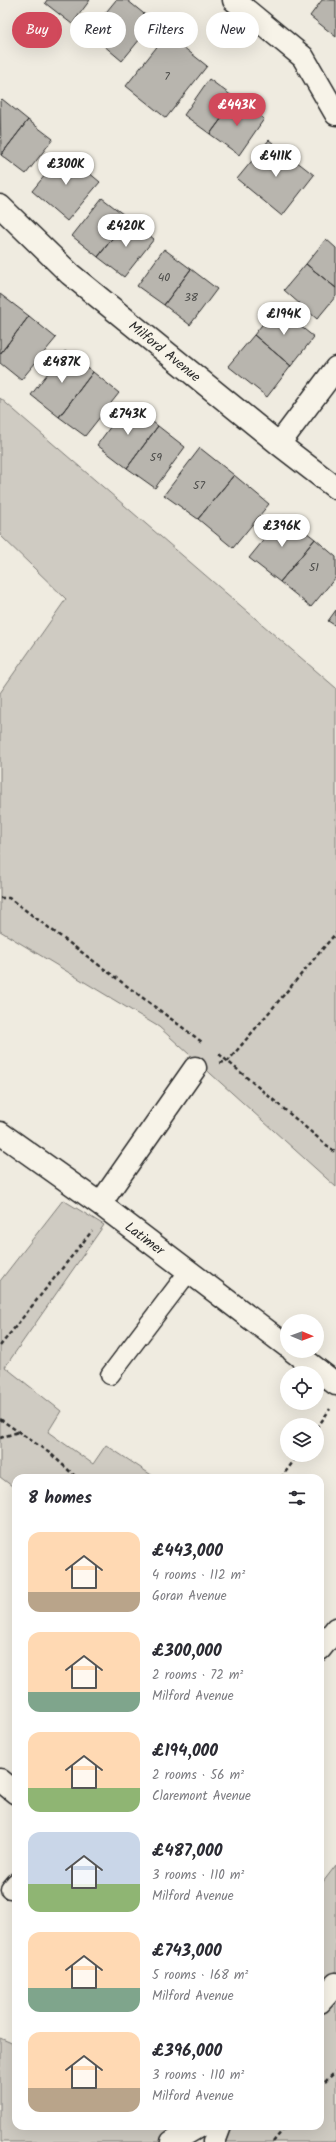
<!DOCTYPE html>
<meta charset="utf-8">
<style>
:root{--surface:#fff;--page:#f7f7f7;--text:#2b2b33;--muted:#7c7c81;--accent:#d1495b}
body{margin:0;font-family:Kalam,sans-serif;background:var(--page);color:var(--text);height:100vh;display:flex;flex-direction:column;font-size:15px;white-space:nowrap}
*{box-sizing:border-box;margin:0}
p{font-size:13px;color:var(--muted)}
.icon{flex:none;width:22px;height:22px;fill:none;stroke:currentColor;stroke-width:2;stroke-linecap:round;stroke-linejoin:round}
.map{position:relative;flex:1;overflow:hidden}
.drawer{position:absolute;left:12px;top:1474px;width:312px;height:656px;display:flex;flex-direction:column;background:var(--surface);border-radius:12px;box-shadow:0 4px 16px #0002}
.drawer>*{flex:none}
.guide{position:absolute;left:12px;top:12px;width:312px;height:36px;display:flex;gap:8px}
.needle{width:26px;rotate:91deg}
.tools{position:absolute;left:280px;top:1314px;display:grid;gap:8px}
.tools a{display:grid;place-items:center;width:44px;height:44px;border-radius:50%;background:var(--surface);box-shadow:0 4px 16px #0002;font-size:20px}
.price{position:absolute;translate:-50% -34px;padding:0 9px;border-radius:14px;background:#fff;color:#222;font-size:13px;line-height:26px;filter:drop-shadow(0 1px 2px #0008)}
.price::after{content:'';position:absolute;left:50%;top:24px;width:12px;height:9px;margin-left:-6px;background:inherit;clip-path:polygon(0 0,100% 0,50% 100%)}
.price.selected{background:var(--accent);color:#fff}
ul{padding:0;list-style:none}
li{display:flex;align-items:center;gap:12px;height:100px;padding:0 16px}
li span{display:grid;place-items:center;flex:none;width:112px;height:80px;border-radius:12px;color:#555}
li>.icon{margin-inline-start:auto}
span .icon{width:48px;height:48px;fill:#fffc;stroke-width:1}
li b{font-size:17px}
h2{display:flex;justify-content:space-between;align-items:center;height:48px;padding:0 16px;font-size:17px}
.chip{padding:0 14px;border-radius:18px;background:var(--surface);box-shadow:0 4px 16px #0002;font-size:14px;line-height:36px}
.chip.selected{background:var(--accent);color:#fff}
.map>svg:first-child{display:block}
.green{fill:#cfcbc2;stroke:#7d7b76}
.building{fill:#b8b5ae;stroke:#2b2b2b}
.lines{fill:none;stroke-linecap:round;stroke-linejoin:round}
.lane-casing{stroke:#2b2b2b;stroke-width:21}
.street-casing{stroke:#2b2b2b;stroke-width:25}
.secondary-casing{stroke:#2b2b2b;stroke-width:25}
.path{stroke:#2b2b2b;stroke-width:2.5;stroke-dasharray:4 3;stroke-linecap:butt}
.lane{stroke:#f7f3e8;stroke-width:18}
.street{stroke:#f7f3e8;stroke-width:22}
.secondary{stroke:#f7f3e8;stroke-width:22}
.labels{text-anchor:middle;stroke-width:3;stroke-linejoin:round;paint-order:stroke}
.number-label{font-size:12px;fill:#4e4e4c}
.street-label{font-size:14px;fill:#2b2b2b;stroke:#f7f3e8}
</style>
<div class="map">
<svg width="336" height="2142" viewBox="0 0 336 2142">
<rect width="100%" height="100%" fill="#efebe0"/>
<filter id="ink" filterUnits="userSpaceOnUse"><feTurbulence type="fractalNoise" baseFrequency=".025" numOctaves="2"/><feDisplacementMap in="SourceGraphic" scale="8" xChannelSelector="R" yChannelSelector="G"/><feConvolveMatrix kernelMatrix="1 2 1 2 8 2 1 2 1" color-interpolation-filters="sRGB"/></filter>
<g filter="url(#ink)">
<path class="green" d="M0 398 336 688V1187L159 1027 0 931V693L66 599 0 535Z
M63 1200 104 1225 5 1367 61 1411 48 1432 93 1464 106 1445 156 1478H16V1489L0 1477V1281Z
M336 1865V2142H214L220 2126H320V1886Z
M0 2038 16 2045V2126H199L172 2142H0Z"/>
<path class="building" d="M47 0H90L72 24 45 3Z
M116 0H127L154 22 122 61 89 33Z
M322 0H336V37L310 16Z
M167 34 207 66 166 118 126 86Z
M209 79 236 99 210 134 184 115Z
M2 99 28 120 1 155 0 101Z
M236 99 264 119 239 155 210 134Z
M28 120 53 139 26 174 1 155Z
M269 140 314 175 282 216 237 179Z
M64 152 100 182 67 221 32 191Z
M102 198 128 218 98 257 72 236Z
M128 218 154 239 124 277 98 257Z
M326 239 336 248V288L306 264Z
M164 249 191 269 164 305 137 286Z
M306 264 336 288V296L317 319 284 290Z
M191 269 217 289 190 325 164 305Z
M0 294 29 316 0 354Z
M276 307 314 337 291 366 254 335Z
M29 316 56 338 21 380 0 363V354Z
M254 335 291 366 267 397 228 366Z
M65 351 93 372 59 417 31 395Z
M93 372 119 393 85 436 59 417Z
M128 403 158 426 127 468 97 445Z
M158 426 185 447 155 488 127 468Z
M200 448 234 475 198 519 164 495Z
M234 475 269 504 233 548 198 519Z
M284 515 315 539 280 582 249 558Z
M315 539 336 557V577L311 607 280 582Z
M336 610V626L328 621Z"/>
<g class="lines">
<defs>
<path id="lane" d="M110 1375 189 1271
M10 1889 16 1882"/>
<path id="street" d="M234 0 303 57 336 114
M0 206 70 274 279 444 336 488
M279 444 336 368
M0 1133 100 1204 287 1346
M100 1204 195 1068
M293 1351 336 1384
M320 1649 336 1629
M0 1780 16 1793"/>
<path id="secondary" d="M320 2002 336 1984
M172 2142 199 2126
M214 2142 220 2126"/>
</defs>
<use href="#lane" class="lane-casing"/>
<use href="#street" class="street-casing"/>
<use href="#secondary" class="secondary-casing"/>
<path class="path" d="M0 898H9L202 1042
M219 1054 336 1153
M220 1063 228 1061 336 933
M0 1346 92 1231
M0 1419 51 1454 77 1478
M317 1428 330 1409
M0 1438 18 1432
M281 1478 298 1455
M320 2087 336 2071
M273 2142 286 2126"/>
<use href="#lane" class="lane"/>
<use href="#street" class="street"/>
<use href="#secondary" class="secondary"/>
</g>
</g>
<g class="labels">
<g class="number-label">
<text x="167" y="80">7</text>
<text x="164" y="281">40</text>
<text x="191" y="301">38</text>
<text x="156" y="461">59</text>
<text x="199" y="489">57</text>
<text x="314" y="571">51</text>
</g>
<g class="street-label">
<text transform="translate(165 351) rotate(39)" y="5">Milford Avenue</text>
<text transform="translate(145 1238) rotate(37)" y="5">Latimer</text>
</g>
</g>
</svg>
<div class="tools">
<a><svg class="needle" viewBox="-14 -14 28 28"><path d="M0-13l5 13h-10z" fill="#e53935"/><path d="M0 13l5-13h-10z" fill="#7c7c81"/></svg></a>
<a><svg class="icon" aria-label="locate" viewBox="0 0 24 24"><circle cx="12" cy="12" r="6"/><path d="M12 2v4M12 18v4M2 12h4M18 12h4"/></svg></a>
<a><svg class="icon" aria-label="layers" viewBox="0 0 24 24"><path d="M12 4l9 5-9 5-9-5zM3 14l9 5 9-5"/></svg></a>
</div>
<b class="price selected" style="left:237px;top:127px">£443K</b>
<b class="price" style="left:276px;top:178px">£411K</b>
<b class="price" style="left:66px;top:186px">£300K</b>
<b class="price" style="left:126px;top:248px">£420K</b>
<b class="price" style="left:284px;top:336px">£194K</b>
<b class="price" style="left:62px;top:384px">£487K</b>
<b class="price" style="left:128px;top:436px">£743K</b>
<b class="price" style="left:282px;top:548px">£396K</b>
<div class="guide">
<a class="chip selected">Buy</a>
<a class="chip">Rent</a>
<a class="chip">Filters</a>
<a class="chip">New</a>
</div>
<section class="drawer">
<h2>8 homes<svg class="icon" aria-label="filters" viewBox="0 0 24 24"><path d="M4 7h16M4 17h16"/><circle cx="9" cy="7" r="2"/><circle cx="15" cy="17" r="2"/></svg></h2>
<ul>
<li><span style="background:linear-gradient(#ffd9b3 75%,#b9a48a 0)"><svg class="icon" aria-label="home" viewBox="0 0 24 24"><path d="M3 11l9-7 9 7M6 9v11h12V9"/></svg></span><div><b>£443,000</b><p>4 rooms · 112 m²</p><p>Goran Avenue</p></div></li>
<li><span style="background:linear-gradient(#ffd9b3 75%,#7fa58c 0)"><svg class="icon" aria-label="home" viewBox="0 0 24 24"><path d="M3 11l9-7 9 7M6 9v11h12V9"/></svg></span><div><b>£300,000</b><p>2 rooms · 72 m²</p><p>Milford Avenue</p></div></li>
<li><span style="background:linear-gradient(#ffd9b3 70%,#8fb573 0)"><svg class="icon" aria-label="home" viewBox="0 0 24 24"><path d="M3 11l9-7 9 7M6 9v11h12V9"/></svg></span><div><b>£194,000</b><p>2 rooms · 56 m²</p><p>Claremont Avenue</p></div></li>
<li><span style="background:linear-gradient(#c9d6e8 65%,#8fb573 0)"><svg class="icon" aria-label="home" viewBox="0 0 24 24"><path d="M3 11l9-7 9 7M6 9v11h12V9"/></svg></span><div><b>£487,000</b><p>3 rooms · 110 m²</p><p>Milford Avenue</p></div></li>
<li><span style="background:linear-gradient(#ffd9b3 70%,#7fa58c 0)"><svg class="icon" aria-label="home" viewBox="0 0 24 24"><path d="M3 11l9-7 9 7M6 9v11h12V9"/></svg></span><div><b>£743,000</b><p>5 rooms · 168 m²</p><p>Milford Avenue</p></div></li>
<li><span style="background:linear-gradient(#ffd9b3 70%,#b9a48a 0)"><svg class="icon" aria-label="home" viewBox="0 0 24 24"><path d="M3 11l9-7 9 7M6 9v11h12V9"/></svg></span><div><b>£396,000</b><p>3 rooms · 110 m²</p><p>Milford Avenue</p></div></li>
</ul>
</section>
</div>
